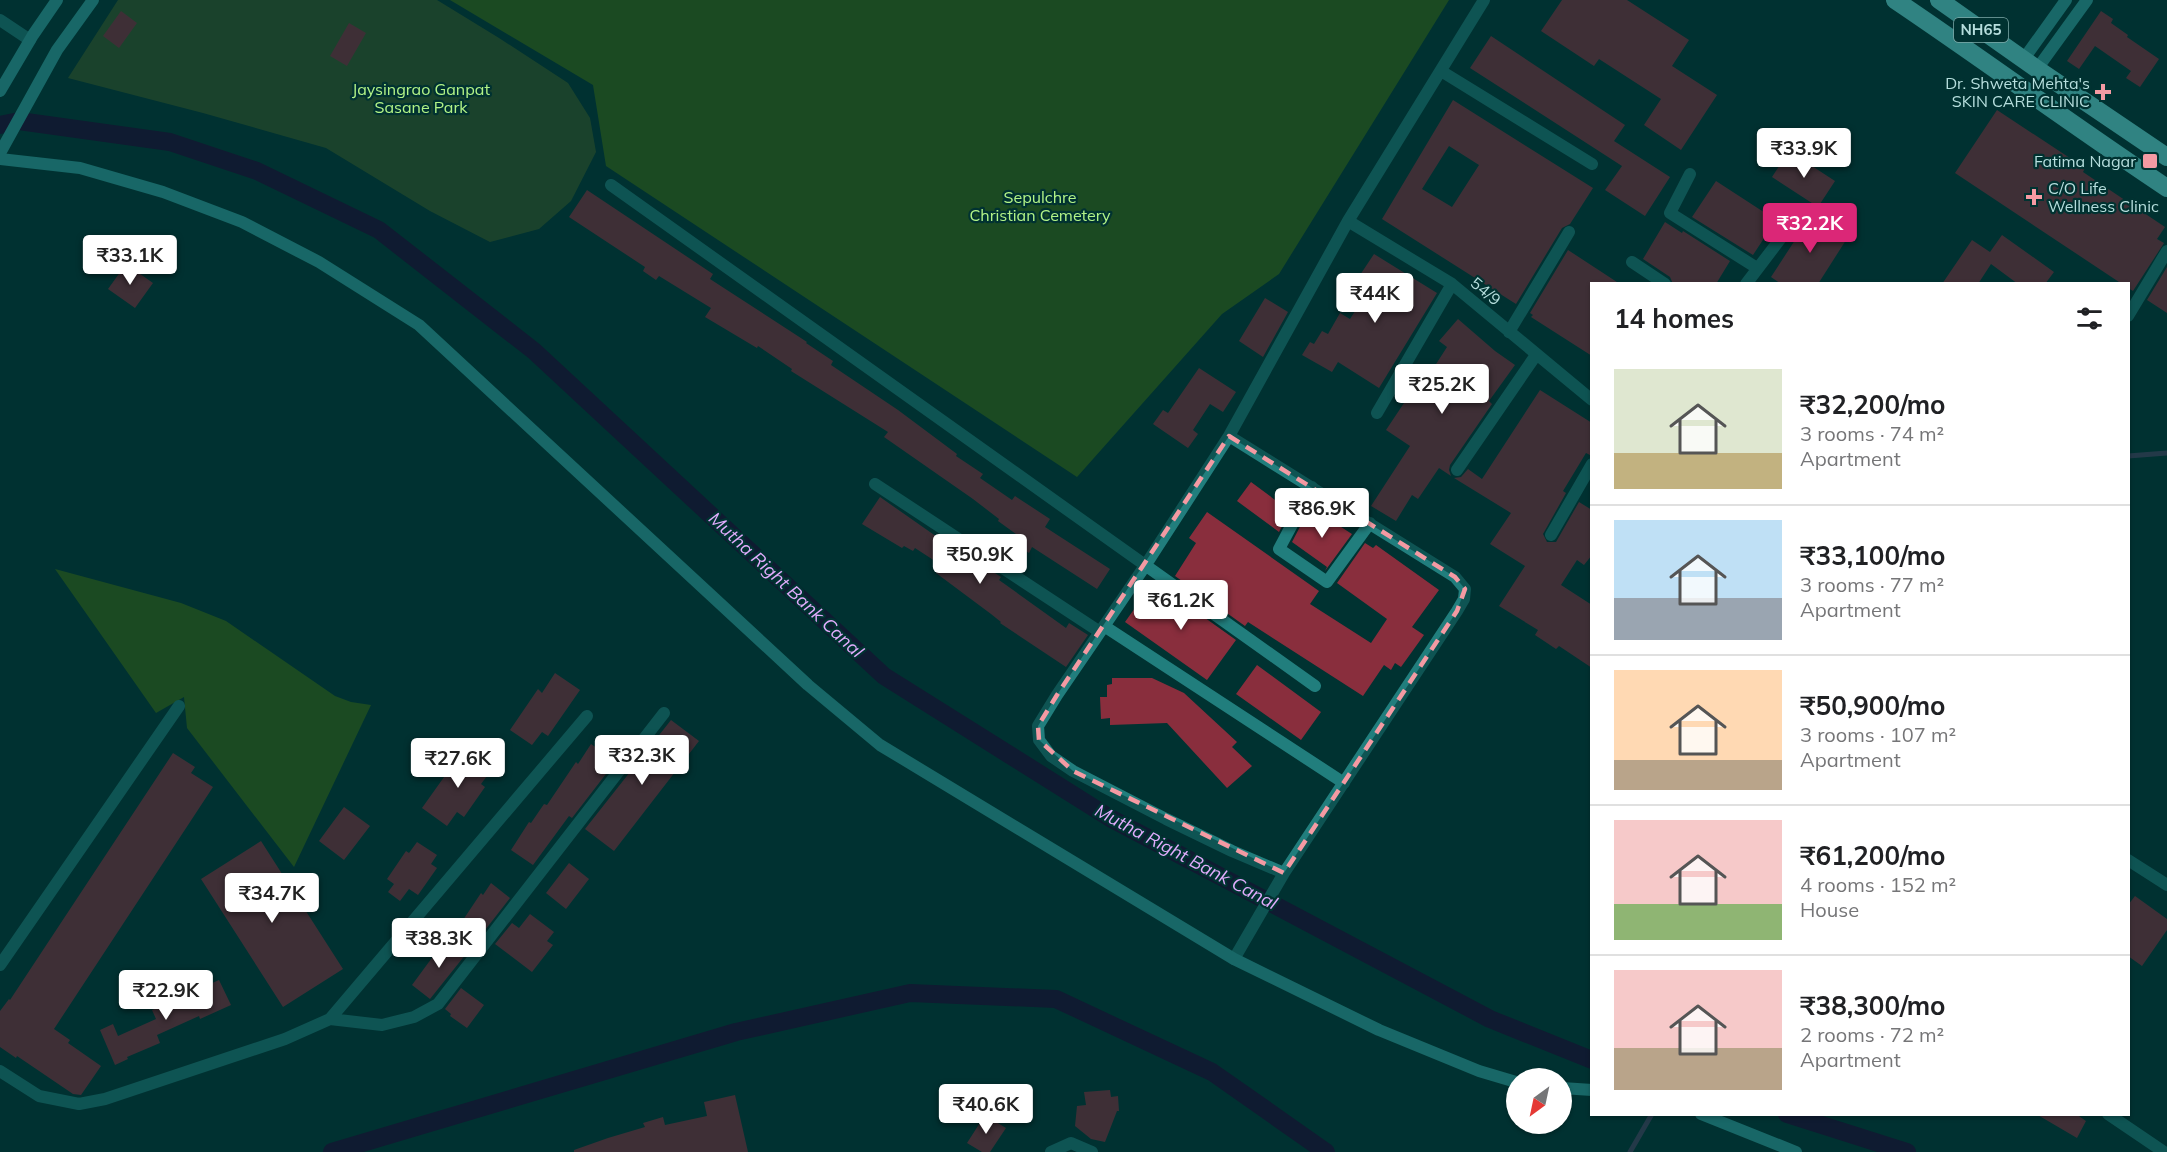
<!DOCTYPE html>
<meta charset="utf-8">
<style>
:root{--surface:#fff;--page:#f6f6f6;--text:#202124;--muted:#757577;--line:#e0e0e0;--accent:#db2777}
body{margin:0;font-family:Mulish,sans-serif;background:var(--page);color:var(--text);height:100vh;display:flex;flex-direction:column;font-size:22px;white-space:nowrap}
*{box-sizing:border-box;margin:0}
p{font-size:20px;color:var(--muted)}
.icon{flex:none;width:33px;height:33px;fill:none;stroke:currentColor;stroke-width:2;stroke-linecap:round;stroke-linejoin:round}
.map{position:relative;flex:1;overflow:hidden}
.drawer{position:absolute;left:1590px;top:282px;width:540px;height:834px;display:flex;flex-direction:column;background:var(--surface);border-radius:0px;box-shadow:0 2px 4px #0004}
.drawer>*{flex:none}
.needle{width:39px;rotate:213deg}
.buttons{position:absolute;left:1506px;top:1068px;display:grid;gap:12px}
.buttons a{display:grid;place-items:center;width:66px;height:66px;border-radius:50%;background:var(--surface);box-shadow:0 2px 4px #0004;font-size:30px}
.price{position:absolute;translate:-50% -51px;padding:0 14px;border-radius:6px;background:#fff;color:#222;font-size:20px;line-height:39px;filter:drop-shadow(0 2px 3px #0008)}
.price::after{content:'';position:absolute;left:50%;top:36px;width:18px;height:14px;margin-left:-9px;background:inherit;clip-path:polygon(0 0,100% 0,50% 100%)}
.price.selected{background:var(--accent);color:#fff}
ul{padding:0;list-style:none}
li{display:flex;align-items:center;gap:18px;height:150px;padding:0 24px}
li+li{border-top:2px solid var(--line)}
li span{display:grid;place-items:center;flex:none;width:168px;height:120px;border-radius:0px;color:#555}
li>.icon{margin-inline-start:auto}
span .icon{width:72px;height:72px;fill:#fffc;stroke-width:1}
li b{font-size:26px}
h2{display:flex;justify-content:space-between;align-items:center;height:72px;padding:0 24px;font-size:26px}
.map>svg:first-child{display:block}
.green{fill:#3b5826}
.forest{fill:#3c6911}
.lines{fill:none;stroke-linecap:round;stroke-linejoin:round}
.stream{stroke:#4e4365;stroke-width:5}
.canal{stroke:#220031;stroke-width:18}
.building{fill:#892e3d;fill-rule:evenodd}
.street{stroke:#217e7d;stroke-width:12}
.secondary{stroke:#35a9a8;stroke-width:12}
.highway{stroke:#6ae6e4;stroke-width:18}
.marked{fill:none;stroke:#f49aa3;stroke-width:4.5;stroke-dasharray:12 8;stroke-linejoin:round}
.poi-dot{fill:#f49aa3;stroke:#003231;stroke-width:2}
.labels{text-anchor:middle;stroke-width:4.5;stroke-linejoin:round;paint-order:stroke}
.shield{fill:#003231;stroke:#7faaa9;stroke-width:1.5}
.shield-label{font-size:15px;font-weight:bold;fill:#b6dedd}
.poi-label{font-size:16px;fill:#b6dedd;stroke:#003231;text-anchor:end}
.park-label{font-size:16px;fill:#b3f487;stroke:#003231}
.street-label{font-size:16px;fill:#b6dedd;stroke:#003231}
.water-label{font-size:18px;font-style:italic;fill:#e1acfd;stroke:#003231}
</style>
<div class="map">
<svg width="2167" height="1152" viewBox="0 0 2167 1152">
<rect width="100%" height="100%" fill="#003231"/>
<path class="green" d="M118 0H437L499 38 568 83 590 118 596 152 571 201 539 229 490 242 430 211 326 148 203 113 68 78Z"/>
<path class="forest" d="M450 0H1449L1279 274 1222 314 1077 477 606 166 593 85Z
M55 569 181 603 226 621 335 696 351 702 371 705 294 867 187 728 184 697 156 713Z"/>
<g class="lines">
<path class="stream" d="M2128 456 2167 453
M1630 1152 1652 1114"/>
<path class="canal" d="M0 125 19 121 170 142 257 171 379 230 534 351 884 676 1110 818 1490 1019 1592 1060
M1787 1114 1907 1152
M332 1152 736 1032 910 993 1056 999 1212 1072 1326 1152"/>
</g>
<path class="building" d="M1562 0H1627L1689 40 1672 66 1717 95 1681 150 1644 125 1661 99 1599 59 1594 66 1541 31Z
M121 11 137 23 119 48 103 36Z
M2101 11 2113 19 2111 23 2128 35 2127 37 2159 59 2140 87 2126 78 2131 71 2095 46 2079 69 2067 61Z
M349 23 366 33 347 66 330 56Z
M1491 36 1625 125 1614 141 1670 177 1645 216 1605 190 1622 166 1470 68Z
M1453 100 1593 188 1570 224 1562 228 1516 304 1382 219ZM1449 146 1479 165 1452 207 1422 189Z
M1997 110 2085 168 2083 172 2165 227 2157 239 2164 243 2133 291 2128 288V284H2122L1955 173Z
M1789 151 1835 181 1818 207 1772 177Z
M1716 181 1776 220 1753 255 1692 217Z
M587 190 713 274 710 279 807 342 806 343 833 361 831 365 898 410 957 454 956 456 983 474 980 478 1012 500 1015 496 1050 519 1045 527 1110 569 1097 589 1032 547 1029 553 1015 544 1020 537 998 521 999 519 973 499 884 437 888 432 791 371 792 369 758 346 757 348 705 317 711 308 659 276 656 280 643 271 645 267 569 217Z
M1812 214 1848 237 1818 284H1781L1771 277Z
M1665 222 1682 233 1683 231 1730 261 1716 284H1673L1670 277 1643 259Z
M2002 235 2054 272 2045 284H2018L1991 264 1978 284H1942L1972 240 1990 252Z
M1568 250 1620 284H1592V356L1531 317 1533 315 1530 313Z
M1374 254 1437 293 1379 388 1338 362 1332 372 1302 355 1310 342 1314 344 1322 331 1328 334 1340 313 1350 319 1371 286 1358 278Z
M126 264 153 283 135 308 108 289Z
M2167 267V313L2147 300Z
M1265 298 1288 312 1263 357 1239 341Z
M1458 319 1495 351 1515 365 1489 401 1492 404 1450 465 1449 470 1451 476 1439 468 1418 499 1412 495 1396 521 1371 506 1410 446 1386 430 1406 400 1411 403 1447 347 1439 341Z
M1199 368 1236 392 1223 412 1210 404 1193 430 1198 434 1188 448 1153 424 1163 410 1168 413Z
M1540 390 1592 423V456L1586 453 1563 491 1566 493 1543 534 1547 542H1556L1579 502 1592 510V555L1584 565 1577 560 1561 585 1592 605V668L1559 646 1556 649 1535 635 1538 630 1499 606 1525 566 1490 544 1511 513 1454 478 1461 477 1468 469 1482 479Z
M1251 482 1290 511 1279 532 1237 501Z
M880 497 940 539 938 542 978 566 980 563 1001 577 999 580 1066 628 1069 623 1088 635 1066 667 1000 623 1001 622 991 614 936 573 941 565 915 548 913 551 904 546 902 548 862 524Z
M1316 511 1352 534 1325 571 1327 567 1292 542 1303 521 1308 524Z
M1207 512 1319 591 1310 604 1371 643 1387 619 1337 583 1365 543 1373 548 1376 545 1439 590 1412 627 1424 635 1401 667 1395 663 1391 670 1384 665 1363 696 1248 622 1245 626 1175 576 1196 543 1189 538Z
M1152 584 1164 593 1166 590 1236 640 1207 680 1125 622Z
M1257 665 1321 712 1301 740 1236 694Z
M555 673 580 690 548 736 542 732 532 745 510 730 538 689 542 693Z
M1112 678H1152L1184 693 1237 742 1232 747 1252 766 1227 788 1167 723 1110 725V718L1101 719 1100 697H1107V685L1112 684Z
M671 720 699 741 614 851 585 829Z
M591 744 616 761 572 818 569 816 533 865 511 850 529 822 531 823 544 804 547 805 576 762 578 764Z
M468 751 493 768 481 784 485 787 464 817 457 812 447 826 422 808 459 756 463 759Z
M173 753 195 767 191 773 213 787 54 1029 70 1040 68 1043 101 1066 81 1095 73 1094 17 1056 16 1058 0 1047V1011L9 999 10 1000Z
M344 807 370 826 344 860 319 841Z
M261 841 343 969 283 1007 201 879Z
M417 842 437 855 431 864 437 868 418 895 409 889 400 901 388 892 394 884 387 879 406 851 409 853Z
M569 863 589 879 566 909 546 893Z
M491 883 510 898 482 934 463 920 481 893 483 895Z
M2135 896 2167 919V930L2142 966 2128 956V905Z
M530 914 554 932 547 941 553 945 532 972 495 944 512 923 519 928Z
M445 940 466 954 430 999 412 985Z
M219 980 231 1005 200 1019 199 1016 157 1035 160 1043 127 1057 128 1059 115 1065 100 1030 113 1024 118 1036 156 1019 152 1010Z
M461 988 484 1005 467 1028 450 1016 451 1014 445 1009Z
M1110 1090 1111 1097 1118 1096 1119 1111H1117L1105 1142 1091 1139 1075 1126 1077 1106 1086 1105 1084 1092Z
M735 1095 748 1152H574V1150L608 1138 645 1127 643 1123 663 1117 665 1125 707 1116 704 1102Z
M2036 1114H2076L2086 1121 2077 1138Z
M985 1115 1006 1128 990 1152H982L967 1143Z"/>
<g class="lines">
<path class="street" d="M0 20 30 40
M1441 71 1592 164
M1690 174 1670 213 1757 268
M611 185 1315 686
M1348 221 1452 284 1592 400
M1632 262 1665 284
M1746 284 1800 213
M2128 316 2167 251
M1509 332 1569 232
M1377 413 1452 284
M1229 436 1455 577 1465 589 1464 599 1457 611 1284 873 1234 959
M1457 470 1536 355
M875 484 1100 632
M1312 487 1279 549 1327 582 1370 523
M1551 535 1592 464
M1104 626 1344 783
M2128 860 2167 885
M1284 873 1232 851 1166 819 1073 771 1051 756 1039 740 1038 726 1057 695 1145 566 1229 436 1348 221 1484 0
M0 965 179 706
M330 1019 382 1025 414 1017 438 1004 664 713
M0 1071 39 1096 79 1104 105 1099 285 1039 330 1019 587 716
M2108 1114 2164 1152
M1051 1152 1071 1143 1092 1152"/>
<path class="secondary" d="M2023 60 2066 0
M2037 69 2087 0
M0 91 33 35 57 0
M0 153 57 50 93 0
M0 159 80 168 163 192 242 222 319 262 419 325 808 685 880 745 1234 959 1379 1030 1479 1071 1516 1082
M1562 1088 1592 1090
M1701 1114 1796 1152"/>
<path class="highway" d="M1895 0C1987 62 2075 127 2167 188
M1939 0 2037 69 2167 157"/>
</g>
<path d="M0 0H2167V1152H0ZM1229 436 1455 577 1465 589 1457 611 1284 873 1073 771 1039 740 1038 726 1057 695Z" fill="#003231" fill-opacity=".55" fill-rule="evenodd"/>
<path class="marked" d="M1229 436 1455 577 1465 589 1457 611 1284 873 1073 771 1039 740 1038 726 1057 695Z"/>
<g class="poi-dot">
<path d="M2100 83h6v6h6v6h-6v6h-6v-6h-6v-6h6z"/>
<rect x="2142" y="153" width="16" height="16" rx="3"/>
<path d="M2031 188h6v6h6v6h-6v6h-6v-6h-6v-6h6z"/>
</g>
<g class="labels">
<rect class="shield" x="1954" y="18" width="54" height="24" rx="4.5"/>
<g class="shield-label">
<text x="1981" y="35">NH65</text>
</g>
<g class="poi-label">
<text x="2090" y="89">Dr. Shweta Mehta's<tspan x="2090" dy="18">SKIN CARE CLINIC</tspan></text>
<text x="2136" y="167">Fatima Nagar</text>
<text x="2048" y="194" text-anchor="start">C/O Life<tspan x="2048" dy="18">Wellness Clinic</tspan></text>
</g>
<g class="park-label">
<text x="421" y="95">Jaysingrao Ganpat<tspan x="421" dy="18">Sasane Park</tspan></text>
<text x="1040" y="203">Sepulchre<tspan x="1040" dy="18">Christian Cemetery</tspan></text>
</g>
<g class="street-label">
<text transform="translate(1486 291) rotate(40)" y="6">54/9</text>
</g>
<g class="water-label">
<text transform="translate(786 585) rotate(43)" y="6">Mutha Right Bank Canal</text>
<text transform="translate(1186 857) rotate(28)" y="6">Mutha Right Bank Canal</text>
</g>
</g>
</svg>
<div class="buttons">
<a><svg class="needle" viewBox="-14 -14 28 28"><path d="M0-13l5 13h-10z" fill="#e53935"/><path d="M0 13l5-13h-10z" fill="#757577"/></svg></a>
</div>
<b class="price" style="left:1804px;top:179px">₹33.9K</b>
<b class="price selected" style="left:1810px;top:254px">₹32.2K</b>
<b class="price" style="left:130px;top:286px">₹33.1K</b>
<b class="price" style="left:1375px;top:324px">₹44K</b>
<b class="price" style="left:1442px;top:415px">₹25.2K</b>
<b class="price" style="left:1322px;top:539px">₹86.9K</b>
<b class="price" style="left:980px;top:585px">₹50.9K</b>
<b class="price" style="left:1181px;top:631px">₹61.2K</b>
<b class="price" style="left:642px;top:786px">₹32.3K</b>
<b class="price" style="left:458px;top:789px">₹27.6K</b>
<b class="price" style="left:272px;top:924px">₹34.7K</b>
<b class="price" style="left:439px;top:969px">₹38.3K</b>
<b class="price" style="left:166px;top:1021px">₹22.9K</b>
<b class="price" style="left:986px;top:1135px">₹40.6K</b>
<section class="drawer">
<h2>14 homes<svg class="icon" aria-label="filters" viewBox="0 0 24 24"><path d="M4 7h16M4 17h16"/><circle cx="9" cy="7" r="2"/><circle cx="15" cy="17" r="2"/></svg></h2>
<ul>
<li><span style="background:linear-gradient(#dfe7d0 70%,#c2b280 0)"><svg class="icon" aria-label="home" viewBox="0 0 24 24"><path d="M3 11l9-7 9 7M6 9v11h12V9"/></svg></span><div><b>₹32,200/mo</b><p>3 rooms · 74 m²</p><p>Apartment</p></div></li>
<li><span style="background:linear-gradient(#bfe0f5 65%,#9aa5b1 0)"><svg class="icon" aria-label="home" viewBox="0 0 24 24"><path d="M3 11l9-7 9 7M6 9v11h12V9"/></svg></span><div><b>₹33,100/mo</b><p>3 rooms · 77 m²</p><p>Apartment</p></div></li>
<li><span style="background:linear-gradient(#ffd9b3 75%,#b9a48a 0)"><svg class="icon" aria-label="home" viewBox="0 0 24 24"><path d="M3 11l9-7 9 7M6 9v11h12V9"/></svg></span><div><b>₹50,900/mo</b><p>3 rooms · 107 m²</p><p>Apartment</p></div></li>
<li><span style="background:linear-gradient(#f6c9c9 70%,#8fb573 0)"><svg class="icon" aria-label="home" viewBox="0 0 24 24"><path d="M3 11l9-7 9 7M6 9v11h12V9"/></svg></span><div><b>₹61,200/mo</b><p>4 rooms · 152 m²</p><p>House</p></div></li>
<li><span style="background:linear-gradient(#f6c9c9 65%,#b9a48a 0)"><svg class="icon" aria-label="home" viewBox="0 0 24 24"><path d="M3 11l9-7 9 7M6 9v11h12V9"/></svg></span><div><b>₹38,300/mo</b><p>2 rooms · 72 m²</p><p>Apartment</p></div></li>
</ul>
</section>
</div>
